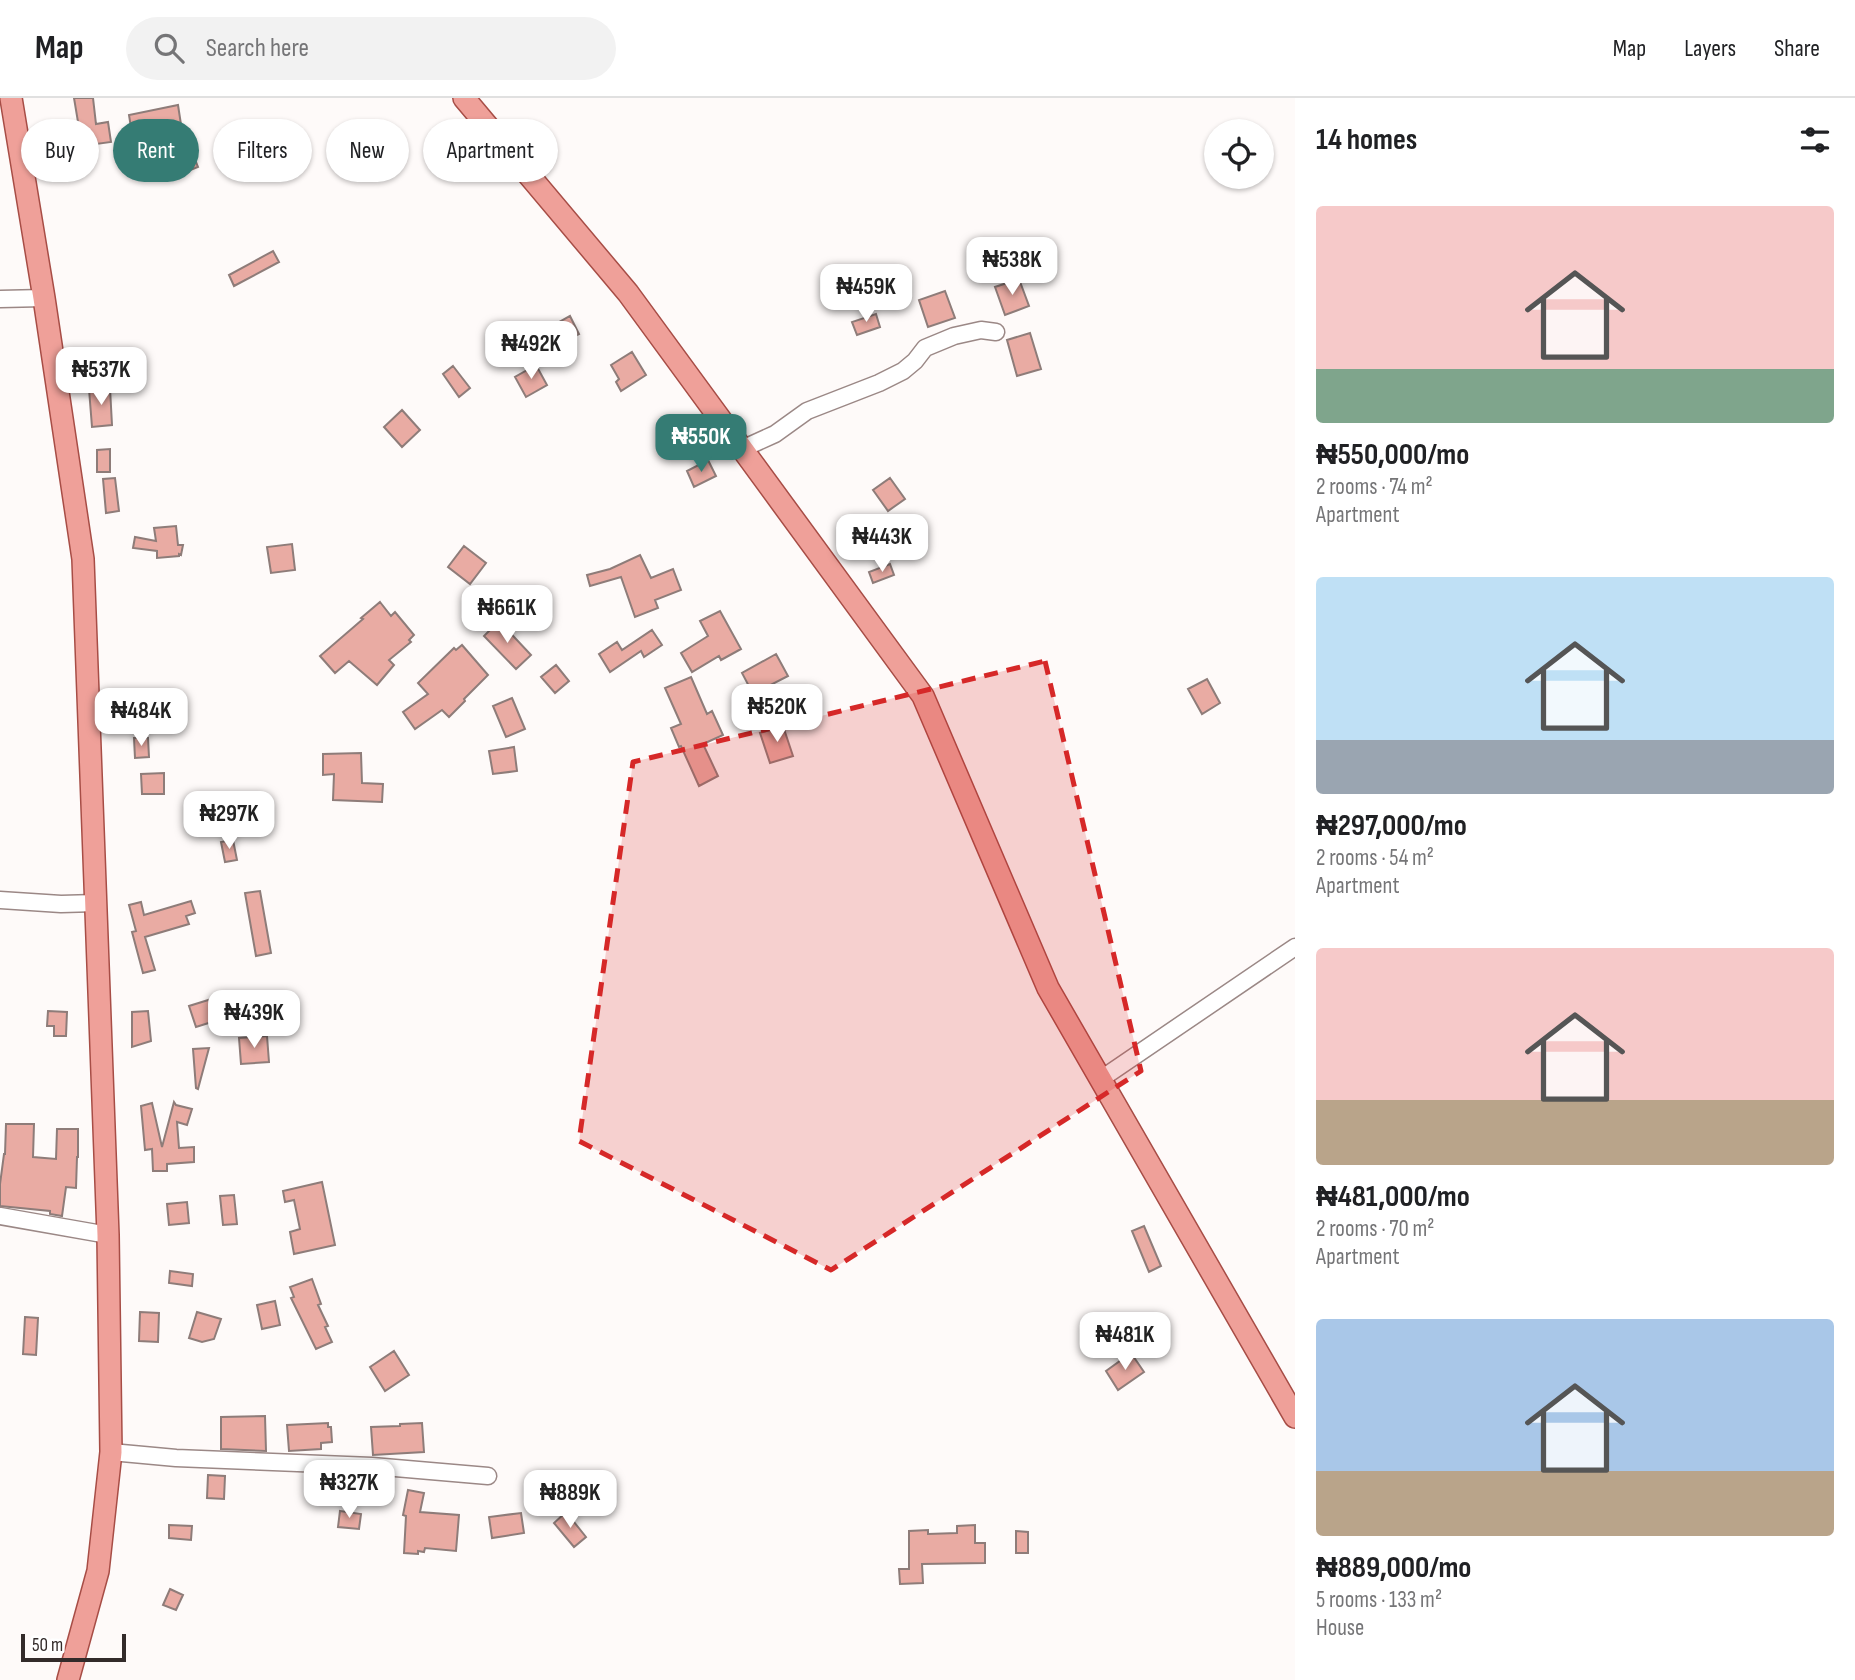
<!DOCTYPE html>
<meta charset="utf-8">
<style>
:root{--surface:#fff;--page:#f2f2f2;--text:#202124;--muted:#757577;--line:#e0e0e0;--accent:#357c74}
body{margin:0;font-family:"Sofia Sans Condensed",sans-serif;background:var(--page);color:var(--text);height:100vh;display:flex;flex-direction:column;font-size:26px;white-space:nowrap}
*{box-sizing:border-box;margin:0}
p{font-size:23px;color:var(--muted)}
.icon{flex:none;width:38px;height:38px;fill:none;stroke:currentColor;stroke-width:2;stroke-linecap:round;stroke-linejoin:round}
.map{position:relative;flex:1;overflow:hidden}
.drawer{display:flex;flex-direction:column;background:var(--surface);width:560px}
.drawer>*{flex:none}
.guide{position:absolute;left:21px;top:21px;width:665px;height:63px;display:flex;gap:14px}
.tools{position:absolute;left:1204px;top:21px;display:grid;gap:14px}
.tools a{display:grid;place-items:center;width:70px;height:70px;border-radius:50%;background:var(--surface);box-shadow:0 2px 5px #0004;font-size:35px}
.scale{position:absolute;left:21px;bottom:18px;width:105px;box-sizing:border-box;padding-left:7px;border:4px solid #332b2a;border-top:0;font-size:19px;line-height:24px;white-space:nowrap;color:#332b2a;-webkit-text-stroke:5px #fff;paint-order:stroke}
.price{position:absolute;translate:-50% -60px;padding:0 16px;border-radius:14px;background:#fff;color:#222;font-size:23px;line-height:46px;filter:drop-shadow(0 2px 4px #0008)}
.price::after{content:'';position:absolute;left:50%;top:42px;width:21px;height:16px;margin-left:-10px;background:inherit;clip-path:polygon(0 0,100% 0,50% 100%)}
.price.selected{background:var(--accent);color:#fff}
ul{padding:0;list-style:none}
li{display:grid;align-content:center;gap:14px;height:371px;padding:0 21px}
li span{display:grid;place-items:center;height:217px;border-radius:7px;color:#555}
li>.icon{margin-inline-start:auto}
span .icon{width:126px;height:126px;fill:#fffc;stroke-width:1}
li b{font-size:30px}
h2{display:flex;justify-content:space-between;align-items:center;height:84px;padding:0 21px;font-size:30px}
.chip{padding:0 24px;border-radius:32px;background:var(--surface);box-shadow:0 2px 5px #0004;font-size:24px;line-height:63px}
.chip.selected{background:var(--accent);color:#fff}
header{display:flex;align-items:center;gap:42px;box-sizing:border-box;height:98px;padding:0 35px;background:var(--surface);border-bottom:2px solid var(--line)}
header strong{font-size:33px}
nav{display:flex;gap:38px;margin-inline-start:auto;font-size:24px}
.search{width:490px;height:63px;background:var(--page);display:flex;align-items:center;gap:18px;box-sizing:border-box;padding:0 24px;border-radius:38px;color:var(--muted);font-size:26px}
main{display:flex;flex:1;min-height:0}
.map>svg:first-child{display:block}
.building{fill:#e9aba3;stroke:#8e7c79;stroke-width:2}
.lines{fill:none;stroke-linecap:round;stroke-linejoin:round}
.minor-casing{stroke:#9b8886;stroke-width:19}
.major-casing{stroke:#a74d46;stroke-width:24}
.minor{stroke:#fff;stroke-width:16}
.major{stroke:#efa099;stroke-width:21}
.marked{fill:#d62828;fill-opacity:0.2;stroke:#d62828;stroke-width:5;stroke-dasharray:14 9;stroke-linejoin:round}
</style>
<header>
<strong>Map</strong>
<div class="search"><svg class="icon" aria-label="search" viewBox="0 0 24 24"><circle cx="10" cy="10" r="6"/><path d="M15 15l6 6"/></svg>Search here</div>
<nav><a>Map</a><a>Layers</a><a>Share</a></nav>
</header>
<main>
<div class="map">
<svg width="1295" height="1582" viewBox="0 0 1295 1582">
<rect width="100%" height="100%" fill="#fefaf9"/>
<path class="building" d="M74 0H93L96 26 108 24 111 44 82 48Z
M178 7 182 33 133 42 129 17Z
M190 49 198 69 173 79 165 60Z
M273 153 279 164 234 188 229 177Z
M1019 181 1029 208 1005 217 995 189Z
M945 193 955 220 928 229 919 202Z
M876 216 880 229 857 237 852 224Z
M570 218 579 236 556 248 547 231Z
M1030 235 1041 271 1017 278 1007 242Z
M632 254 646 277 621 293 616 284 619 281 611 267Z
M536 267 547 287 526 299 515 279Z
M453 268 470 290 459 299 443 276Z
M110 290 112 327 92 329 89 291Z
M402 312 420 332 402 349 384 329Z
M110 351V374H97V352Z
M708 362 716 378 694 389 687 373Z
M115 380 119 413 106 415 103 381Z
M890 380 905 401 888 413 873 392Z
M176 428 178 447H183L181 457 179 456V458L157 460V453L133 450 135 439 156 443 154 430Z
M292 446 295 472 271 475 267 449Z
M464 448 486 465 470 486 448 469Z
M640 457 651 480 673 471 681 492 655 502 658 510 635 519 621 479 590 488 587 477 610 471Z
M890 466 894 477 873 485 869 474Z
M380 504 391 518 395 514 414 537 409 542 411 544 389 562 394 567 377 587 349 563 335 575 320 558 363 521 361 520Z
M720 513 741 551 721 562 719 558 692 574 681 555 708 538 700 523Z
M499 523 531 557 516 571 484 538Z
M652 532 662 547 644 559 641 553 610 574 599 556 617 544 622 552Z
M462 547 488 577 464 601 465 603 449 619 442 612 415 631 403 614 428 596 418 585 454 550 456 552Z
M776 556 788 578 753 596 742 575Z
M556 567 569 583 555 595 541 579Z
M691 579 707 616 712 613 723 637 703 646 718 678 699 688 681 648 679 649 671 630 681 626 665 590Z
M1207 581 1220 605 1202 616 1188 591Z
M512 600 525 631 506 639 493 608Z
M783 628 793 658 770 665 760 635Z
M134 640H148L149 659 135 660Z
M514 649 517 673 493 676 489 653Z
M361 655 362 685 383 686 382 704 333 702 334 676 323 677V656Z
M164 675V696H142L141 676Z
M233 742 237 762 225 764 221 744Z
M260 793 271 855 256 858 245 795Z
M191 803 195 815 186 818 189 826 145 839 155 872 143 875 132 834 136 833 129 807 141 804 144 817Z
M234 894 237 901 215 911 218 922 196 929 189 908Z
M48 913 67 914 66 938H54V928H47Z
M148 913 151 943 132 949V914Z
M267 938 269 964 241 966 239 940Z
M209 950 198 991 196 990 193 951Z
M174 1004 176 1007 192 1011 187 1027 177 1024 179 1050 194 1049V1064L167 1066V1073H153L152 1051 145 1052 141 1008 152 1005 162 1049Z
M6 1026H34L33 1059 56 1061 57 1031H78V1059H77L76 1090 66 1089 62 1118 50 1116V1113L0 1108V1086L4 1056H5Z
M322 1084 335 1147 294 1156 290 1134 300 1131 294 1102 285 1104 283 1093Z
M234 1097 237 1126 223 1127 220 1098Z
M187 1104 189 1125 169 1127 167 1106Z
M1144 1128 1161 1168 1149 1174 1132 1133Z
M170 1173 193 1176 192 1188 169 1185Z
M312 1181 321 1206 318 1207 328 1228 325 1229 332 1244 316 1251 291 1200 294 1199 290 1189Z
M275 1203 280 1227 262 1231 257 1207Z
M140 1214 159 1215 158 1244 139 1243Z
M197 1214 221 1221 214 1241 202 1244 189 1240Z
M25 1219 38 1220 36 1257 23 1256Z
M394 1253 409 1277 385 1293 370 1269Z
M1131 1255 1144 1274 1118 1292 1106 1273Z
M265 1318 266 1353 221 1351V1319Z
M328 1325V1329H331L332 1344 321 1345V1351L289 1353 287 1327Z
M422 1325 424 1354 373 1357 371 1329 400 1328V1326Z
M208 1377 225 1378 224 1401 207 1400Z
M408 1392 424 1395 420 1414 459 1417 456 1453 425 1450 424 1454 418 1453V1456L404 1455 406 1418 403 1417Z
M340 1413 361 1416 359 1431 338 1429Z
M566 1414 586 1439 574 1449 554 1425Z
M521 1415 524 1435 492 1440 489 1419Z
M169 1427 192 1428 191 1442 169 1440Z
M975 1427V1445H985V1465L922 1466 923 1485 900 1486 899 1471H909V1433L928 1432V1436L957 1435V1428Z
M1016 1433 1028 1434V1455H1016Z
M170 1491 183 1497 176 1512 163 1507Z"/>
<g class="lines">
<defs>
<path id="minor" d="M0 201 44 200
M742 351 775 336 807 313 879 285 903 273 915 263 925 250 954 238 981 232 996 234
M0 802 61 806 96 805
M1101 981 1295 849
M0 1118 108 1137
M111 1354 176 1360 372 1368 488 1378"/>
<path id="major" d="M11 0 44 200 83 461 108 1137 111 1354 98 1473 68 1582
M464 0 628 195 923 598 1048 890 1295 1319"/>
</defs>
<use href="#minor" class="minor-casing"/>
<use href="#major" class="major-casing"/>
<use href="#minor" class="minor"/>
<use href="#major" class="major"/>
</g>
<path class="marked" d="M1045 563 1141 973 831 1172 579 1043 633 664Z"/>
</svg>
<div class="tools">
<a><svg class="icon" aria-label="locate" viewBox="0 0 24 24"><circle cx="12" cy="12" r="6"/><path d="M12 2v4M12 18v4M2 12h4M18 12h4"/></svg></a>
</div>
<div class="scale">50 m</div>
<b class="price" style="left:1012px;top:199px">₦538K</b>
<b class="price" style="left:866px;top:226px">₦459K</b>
<b class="price" style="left:531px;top:283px">₦492K</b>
<b class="price" style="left:101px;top:309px">₦537K</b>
<b class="price selected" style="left:701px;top:376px">₦550K</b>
<b class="price" style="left:882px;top:476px">₦443K</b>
<b class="price" style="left:507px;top:547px">₦661K</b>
<b class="price" style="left:777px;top:646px">₦520K</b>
<b class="price" style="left:141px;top:650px">₦484K</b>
<b class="price" style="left:229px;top:753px">₦297K</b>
<b class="price" style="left:254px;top:952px">₦439K</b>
<b class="price" style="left:1125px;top:1274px">₦481K</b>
<b class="price" style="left:349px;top:1422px">₦327K</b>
<b class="price" style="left:570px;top:1432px">₦889K</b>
<div class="guide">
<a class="chip">Buy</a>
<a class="chip selected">Rent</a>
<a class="chip">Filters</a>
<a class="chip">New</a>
<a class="chip">Apartment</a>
</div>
</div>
<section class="drawer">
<h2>14 homes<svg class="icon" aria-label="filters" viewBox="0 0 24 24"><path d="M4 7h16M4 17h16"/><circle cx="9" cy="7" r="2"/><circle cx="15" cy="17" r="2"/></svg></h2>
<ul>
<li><span style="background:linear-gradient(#f6c9c9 75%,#7fa58c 0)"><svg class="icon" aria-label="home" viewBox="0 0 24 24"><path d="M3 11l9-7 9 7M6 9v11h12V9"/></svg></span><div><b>₦550,000/mo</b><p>2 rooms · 74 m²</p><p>Apartment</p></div></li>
<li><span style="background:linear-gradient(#bfe0f5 75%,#9aa5b1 0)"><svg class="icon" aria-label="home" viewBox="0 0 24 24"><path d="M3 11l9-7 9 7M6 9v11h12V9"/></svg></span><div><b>₦297,000/mo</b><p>2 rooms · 54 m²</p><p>Apartment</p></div></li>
<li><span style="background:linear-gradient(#f6c9c9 70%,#b9a48a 0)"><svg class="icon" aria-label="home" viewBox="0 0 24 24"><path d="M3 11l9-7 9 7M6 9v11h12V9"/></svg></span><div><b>₦481,000/mo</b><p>2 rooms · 70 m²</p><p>Apartment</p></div></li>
<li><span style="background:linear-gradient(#a9c7e8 70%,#b9a48a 0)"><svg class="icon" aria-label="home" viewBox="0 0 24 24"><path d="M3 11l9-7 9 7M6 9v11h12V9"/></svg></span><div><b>₦889,000/mo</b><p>5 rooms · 133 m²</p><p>House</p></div></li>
</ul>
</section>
</main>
